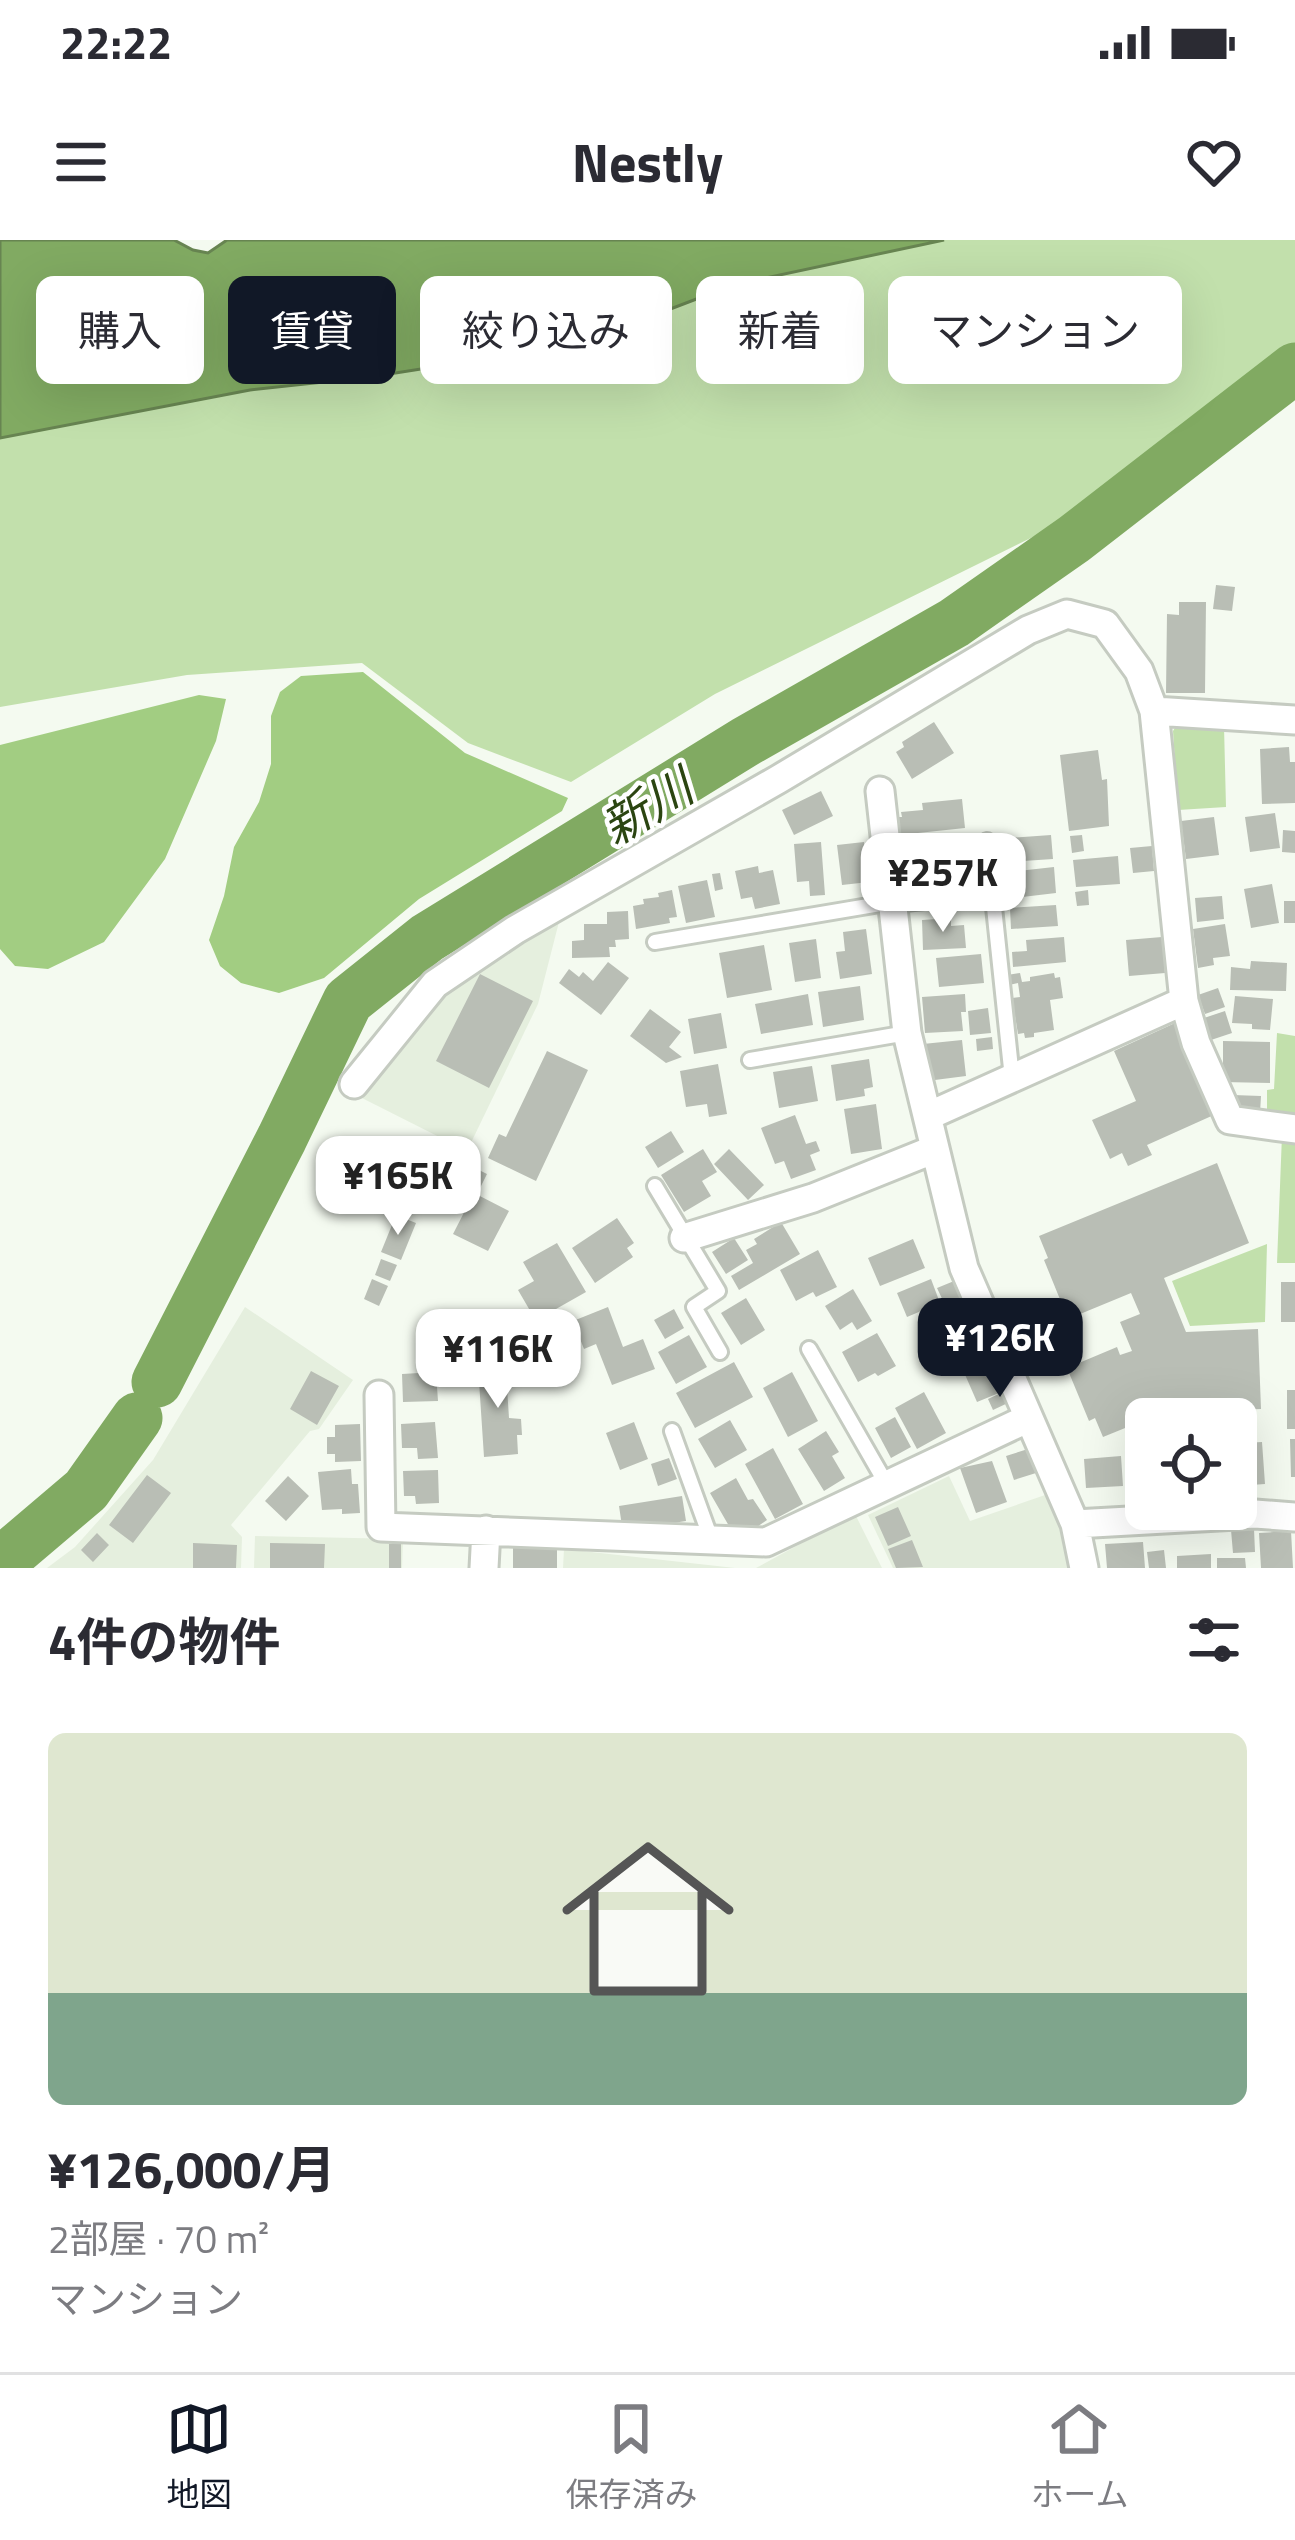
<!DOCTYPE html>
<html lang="ja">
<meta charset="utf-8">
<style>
:root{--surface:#fff;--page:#f2f2f3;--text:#2b2b33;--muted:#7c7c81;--line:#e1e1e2;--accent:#111827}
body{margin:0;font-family:"Titillium Web","Noto Sans JP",sans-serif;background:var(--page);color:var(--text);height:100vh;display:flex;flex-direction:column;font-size:45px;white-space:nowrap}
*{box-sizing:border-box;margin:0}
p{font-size:39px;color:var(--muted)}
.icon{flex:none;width:66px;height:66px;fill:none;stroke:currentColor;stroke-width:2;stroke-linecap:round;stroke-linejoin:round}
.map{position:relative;height:1328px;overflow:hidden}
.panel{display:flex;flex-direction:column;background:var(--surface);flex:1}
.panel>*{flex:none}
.banner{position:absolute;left:36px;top:36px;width:1224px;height:108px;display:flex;gap:24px}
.tools{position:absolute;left:1125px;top:1158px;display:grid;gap:24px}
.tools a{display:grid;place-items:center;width:132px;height:132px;border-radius:18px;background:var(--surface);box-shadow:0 12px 48px #0002;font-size:60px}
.price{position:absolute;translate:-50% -102px;padding:0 27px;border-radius:24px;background:#fff;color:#222;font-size:39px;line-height:78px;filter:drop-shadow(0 3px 6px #0008)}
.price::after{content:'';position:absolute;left:50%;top:72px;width:36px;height:27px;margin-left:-18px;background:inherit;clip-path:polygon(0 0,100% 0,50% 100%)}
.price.on{background:var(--accent);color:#fff}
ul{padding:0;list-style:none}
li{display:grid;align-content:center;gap:24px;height:636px;padding:0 48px}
li span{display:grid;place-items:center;height:372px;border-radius:18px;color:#555}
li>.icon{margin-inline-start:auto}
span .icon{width:216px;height:216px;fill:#fffc;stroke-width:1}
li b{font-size:51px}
h2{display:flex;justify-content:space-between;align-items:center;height:144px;padding:0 48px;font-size:51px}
.tag{padding:0 42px;border-radius:18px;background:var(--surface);box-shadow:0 12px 48px #0002;font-size:42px;line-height:108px}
.tag.on{background:var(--accent);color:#fff}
.status{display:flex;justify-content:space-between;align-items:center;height:84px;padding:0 60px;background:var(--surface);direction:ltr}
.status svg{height:33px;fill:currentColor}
header{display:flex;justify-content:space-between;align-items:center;height:156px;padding:0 48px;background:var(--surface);font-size:54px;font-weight:700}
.menu{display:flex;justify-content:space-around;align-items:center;height:168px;border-top:3px solid var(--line);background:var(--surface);font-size:33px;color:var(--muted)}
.menu a{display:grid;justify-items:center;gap:6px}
.menu .on{color:var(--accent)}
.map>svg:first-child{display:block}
.built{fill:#e5efde}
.green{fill:#c2e0ac}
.forest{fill:#a2cd82}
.water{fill:#81aa62;stroke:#678451;stroke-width:3}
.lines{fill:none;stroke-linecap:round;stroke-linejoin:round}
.river{stroke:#81aa62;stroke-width:51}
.building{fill:#b9beb5}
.lane-casing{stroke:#c5cbc1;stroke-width:20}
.street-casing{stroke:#c5cbc1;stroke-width:33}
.lane{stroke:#fff;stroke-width:14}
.street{stroke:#fff;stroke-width:27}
.labels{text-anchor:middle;stroke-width:9;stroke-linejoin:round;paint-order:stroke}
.water-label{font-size:48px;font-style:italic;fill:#2b4511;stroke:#fff}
</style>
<div class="status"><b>22:22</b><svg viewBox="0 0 49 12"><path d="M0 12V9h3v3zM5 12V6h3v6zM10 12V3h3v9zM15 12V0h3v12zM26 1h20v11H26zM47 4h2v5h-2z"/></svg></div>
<header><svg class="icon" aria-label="menu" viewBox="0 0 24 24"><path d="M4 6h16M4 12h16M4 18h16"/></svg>Nestly<svg class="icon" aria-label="heart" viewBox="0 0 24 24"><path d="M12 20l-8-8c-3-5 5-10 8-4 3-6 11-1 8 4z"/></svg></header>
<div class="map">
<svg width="1295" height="1328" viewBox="0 0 1295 1328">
<rect width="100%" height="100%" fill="#f4faf0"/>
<path class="built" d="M560 678 538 764 467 911 356 855 439 749Z
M245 1067 353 1140 319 1189 310 1191 231 1285 242 1297 241 1328H47L75 1307 153 1220Z
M949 1236 970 1281 1048 1254 1062 1291 1071 1328H893L868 1275Z
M855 1274 882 1328H756Z
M255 1296 403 1299 402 1328H254Z
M564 1309 735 1328H563Z"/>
<path class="green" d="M944 0H1295V108L1176 193 1045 291 715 454 571 542 468 503 362 423 187 435 0 467V198L250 150 370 137 579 104 733 45Z
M1178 483 1224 486 1226 567 1178 570 1173 491Z
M1277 793 1295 796V880L1267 876V850L1274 849Z
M1282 895 1295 898V1023H1277Z
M1267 1004 1265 1082 1190 1086 1172 1041Z"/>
<path class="forest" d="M363 432 465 513 568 558 562 571 419 659 324 738 279 753 241 743 220 726 209 700 224 656 234 607 259 562 271 524V476L280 452 301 436Z
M199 455 226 459 216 501 165 619 104 702 48 729 15 726 0 709V505Z"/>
<path class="water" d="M0 0H174L193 10 208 13 227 0H944L733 45 579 104 370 137 250 150 0 198Z"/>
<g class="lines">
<path class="river" d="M157 1142 282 898 348 761 427 698 745 502 954 383 1074 299 1295 128
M0 1323 86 1250 137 1178"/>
</g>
<path class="building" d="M1216 345 1235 347 1232 371 1213 369Z
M1179 362H1206L1205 453H1166L1167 374 1179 375Z
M934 482 954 513 912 539 896 512 904 507 902 502Z
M1289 507 1290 522H1295V563L1262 564 1260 509Z
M1098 510 1102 540 1107 539 1109 586 1069 591 1060 515Z
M821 551 833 576 794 595 782 570Z
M962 559 965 588 899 595 898 577H902L901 572 923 570 922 563Z
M1275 573 1280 608 1250 612 1245 577Z
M1214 577 1219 615 1186 619 1181 581Z
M1283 590 1295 591V613L1282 612Z
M1051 595 1053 619 1010 622 1008 598Z
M1082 595 1084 611 1072 613 1070 596Z
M821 602 825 655 810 656 809 641 797 642 794 604Z
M864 602 869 642 842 645 837 605Z
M921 604 922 621 934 620 935 629 945 628 947 655H955L956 668 905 673 898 606Z
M1152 606 1154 631 1133 633 1130 608Z
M1118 616 1120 644 1076 647 1073 620Z
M758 626 759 633 773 630 780 664 755 669 752 657 741 659 735 631Z
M1054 627 1056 653 1013 658 1010 632Z
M720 633 723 649 715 651 712 634Z
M707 640 715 677 686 683 678 646Z
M1272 644 1279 683 1251 688 1244 649Z
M672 650 677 677 669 678 670 683 636 689 633 666 644 664 643 659 659 657 658 653Z
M1088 650 1089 665 1077 666 1075 652Z
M1222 656 1224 679 1197 682 1195 658Z
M1284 661H1295V683H1284Z
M1056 665 1058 686 1011 689 1010 668Z
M628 671 629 699 615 700 616 707H609L610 717 572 718V701L584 700V684H607V672Z
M951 678V686L964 685 966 708 923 710 922 680Z
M1225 684 1230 716 1213 718 1214 725 1198 728 1193 689Z
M866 689 872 734 840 739 836 712 845 711 843 692Z
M1064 697 1066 722 1013 727 1012 712 1027 711 1026 700Z
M1162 697 1165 733 1129 736 1126 700Z
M816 699 821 738 795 742 789 703Z
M764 705 772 750 727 758 719 713Z
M981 714 984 743 939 747 936 718Z
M1251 721 1287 723 1286 751 1230 750 1231 727 1250 729Z
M608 722 629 738 601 775 559 743 569 729 579 737 583 732 593 741Z
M1020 733 1022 742 1030 741V737L1054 733 1055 738 1060 737 1063 758 1050 760 1054 790 1034 793V797L1025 798 1024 793 1018 794 1012 758 1020 757 1018 743 1009 745 1007 735Z
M480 734 533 761 489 848 436 821Z
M860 746 864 780 823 787 818 752Z
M1218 748 1225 767 1205 774 1198 755Z
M808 754 813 785 761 794 755 764Z
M965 754 966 772H961L963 791 925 793 922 757Z
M1235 756 1273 759 1270 790 1252 789V784L1232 783Z
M988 768 991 793 970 795 968 771Z
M650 769 681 792 669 807 682 817 666 823 630 796Z
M1225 771 1232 793 1211 800 1204 778Z
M721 773 727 808 694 814 688 779Z
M1175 783 1216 874 1147 905 1152 915 1128 926 1122 913 1110 919 1092 880 1136 861 1114 811Z
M992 797 993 809 977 811 976 799Z
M962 800 966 836 927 841 923 804Z
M1223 801 1270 802V843L1223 842Z
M547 811 588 830 536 941 488 918 499 894 506 897Z
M869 819 873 847 864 849 865 856 836 861 831 825Z
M718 824 727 874 709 877 707 864 686 867 680 831Z
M812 826 818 861 779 868 773 832Z
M1233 855 1261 856 1260 873 1232 872Z
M876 864 882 909 851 914 844 869Z
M795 875 806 904 816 901 820 911 810 915 816 930 791 939 784 921 775 924 761 888Z
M671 891 684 912 658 928 645 907Z
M703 909 717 932 702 941 711 956 684 972 661 935Z
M729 909 764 945 748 960 714 924Z
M1217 923 1249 1003 1164 1038 1186 1092 1258 1089 1261 1169 1162 1173 1103 1197 1095 1178 1089 1181 1067 1128 1117 1107 1120 1115 1132 1111 1120 1082 1140 1074 1131 1053 1068 1079 1044 1020 1048 1018 1039 996Z
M477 929 487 934 480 948 470 944Z
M474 953 509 971 488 1011 453 994Z
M396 975 416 983 401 1020 381 1012Z
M617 978 634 1003 627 1008 633 1017 595 1043 572 1008Z
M781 982 800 1014 739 1050 731 1036 753 1023 746 1010 757 1004 754 999Z
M734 998 748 1020 726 1034 712 1012Z
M913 999 925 1028 880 1046 868 1018Z
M557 1003 586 1052 556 1069 559 1074 539 1086 518 1050 534 1041 523 1022Z
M818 1010 837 1047 816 1057 813 1052 796 1061 780 1030Z
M381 1019 397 1025 390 1041 375 1035Z
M372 1039 388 1046 379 1066 364 1059Z
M931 1039 940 1063 907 1077 897 1053Z
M959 1039 968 1060 947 1069 937 1048Z
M1281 1042H1295V1082H1281Z
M853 1049 872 1081 857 1090 852 1082 840 1090 825 1066Z
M746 1058 765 1090 741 1105 721 1073Z
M608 1067 623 1107 643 1099 655 1129 612 1145 596 1104 584 1109 573 1081Z
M674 1069 684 1088 665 1099 654 1080Z
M962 1070 978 1106 944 1121 928 1085Z
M877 1093 896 1126 878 1136 875 1133 858 1142 842 1112Z
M689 1095 707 1127 676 1144 658 1112Z
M985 1120 999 1153 977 1162 963 1130Z
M734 1122 753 1157 695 1188 676 1153Z
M512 1124 513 1147H507L509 1178 521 1179 522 1195H517L518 1214 484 1217 478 1126Z
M311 1131 339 1146 317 1185 290 1169Z
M436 1132 438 1161 403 1162 402 1134Z
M792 1132 818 1181 788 1197 763 1148Z
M1007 1150 1012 1161 993 1170 988 1159Z
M1287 1150H1295V1189H1287Z
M924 1152 946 1193 917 1209 895 1168Z
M895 1177 911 1207 891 1218 875 1188Z
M730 1180 747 1210 715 1228 698 1199Z
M435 1182 438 1218 418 1219 417 1208H402L401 1184Z
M634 1182 648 1219 620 1230 606 1193Z
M360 1184 361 1221 335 1222V1214H327V1197H335V1185Z
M826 1191 839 1212 832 1216 845 1238 824 1251 798 1209Z
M1290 1199H1295V1237H1291Z
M1262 1202 1265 1244 1237 1246 1236 1217 1244 1216 1243 1203Z
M1146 1206V1249L1134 1250 1131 1207Z
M773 1208 803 1264 775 1279 745 1224Z
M1028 1209 1036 1233 1014 1240 1006 1216Z
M1121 1216 1123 1246 1086 1248 1084 1219Z
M669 1218 677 1239 658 1246 651 1224Z
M992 1221 1007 1262 976 1273 960 1228Z
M351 1229 352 1244H358L360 1273 342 1274V1269L322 1270 318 1232Z
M438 1230 439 1263 416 1264 415 1256H404L403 1231Z
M147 1235 171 1253 133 1303 109 1285Z
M288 1236 309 1256 286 1281 265 1261Z
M736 1238 748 1260 753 1259 767 1280 754 1289 729 1286 710 1253Z
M682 1256 686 1281 641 1288 622 1286 619 1266Z
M898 1267 911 1296 888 1306 875 1277Z
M1254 1289 1255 1312 1233 1313 1231 1290Z
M1291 1291 1293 1328H1261L1259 1293Z
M97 1293 109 1305 93 1322 81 1310Z
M912 1300 923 1327 896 1328 888 1309Z
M1143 1302 1145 1328H1107L1105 1304Z
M193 1303 237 1305 236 1328H193Z
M270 1303 325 1304 324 1328H270Z
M389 1304H401V1328H389Z
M513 1307H557V1328H513Z
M1164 1310 1166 1328H1149L1147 1312Z
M1211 1314V1328H1177V1316Z
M1217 1318H1245L1246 1328H1217Z"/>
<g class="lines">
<defs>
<path id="lane" d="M987 601 1012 838
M655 702 892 662
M750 820 907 793
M655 946 718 1051 694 1067 720 1112
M809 1109 887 1245
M672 1191 711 1299"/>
<path id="street" d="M880 551 907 793 964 1028 1075 1284 1084 1328
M1184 761 1196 803 1230 880 1295 889
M354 844 435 744 515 690 779 539 1028 390 1067 374 1105 384 1139 431 1154 471
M928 876 1184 761 1154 471 1295 480
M684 998 813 958 935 909
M379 1155 381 1287 766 1302 1029 1178
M1075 1284 1255 1274 1295 1277
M484 1328 486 1290"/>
</defs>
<use href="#lane" class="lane-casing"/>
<use href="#street" class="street-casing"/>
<use href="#lane" class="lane"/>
<use href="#street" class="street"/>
</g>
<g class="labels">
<g class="water-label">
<text transform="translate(647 567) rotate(-31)" y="17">新川</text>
</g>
</g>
</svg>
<div class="tools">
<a><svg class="icon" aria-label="locate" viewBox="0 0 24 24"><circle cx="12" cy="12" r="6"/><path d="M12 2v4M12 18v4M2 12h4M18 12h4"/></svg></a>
</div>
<b class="price" style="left:943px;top:695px">¥257K</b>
<b class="price" style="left:398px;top:998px">¥165K</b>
<b class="price on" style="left:1000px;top:1160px">¥126K</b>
<b class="price" style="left:498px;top:1171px">¥116K</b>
<div class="banner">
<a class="tag">購入</a>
<a class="tag on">賃貸</a>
<a class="tag">絞り込み</a>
<a class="tag">新着</a>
<a class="tag">マンション</a>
</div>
</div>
<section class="panel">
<h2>4件の物件<svg class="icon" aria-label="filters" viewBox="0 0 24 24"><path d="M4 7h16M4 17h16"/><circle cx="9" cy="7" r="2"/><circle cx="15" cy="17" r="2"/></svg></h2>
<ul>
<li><span style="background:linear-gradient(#dfe7d0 70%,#7fa58c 0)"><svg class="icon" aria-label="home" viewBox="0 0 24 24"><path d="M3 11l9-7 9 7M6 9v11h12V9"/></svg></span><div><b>¥126,000/月</b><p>2部屋 · 70 m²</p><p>マンション</p></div></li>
</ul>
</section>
<nav class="menu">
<a class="on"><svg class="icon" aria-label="map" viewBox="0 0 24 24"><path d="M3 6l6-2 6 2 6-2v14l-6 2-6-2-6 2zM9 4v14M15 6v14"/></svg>地図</a>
<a><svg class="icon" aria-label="saved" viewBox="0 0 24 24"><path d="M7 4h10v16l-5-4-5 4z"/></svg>保存済み</a>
<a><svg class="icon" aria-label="home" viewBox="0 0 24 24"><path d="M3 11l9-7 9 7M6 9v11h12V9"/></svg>ホーム</a>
</nav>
